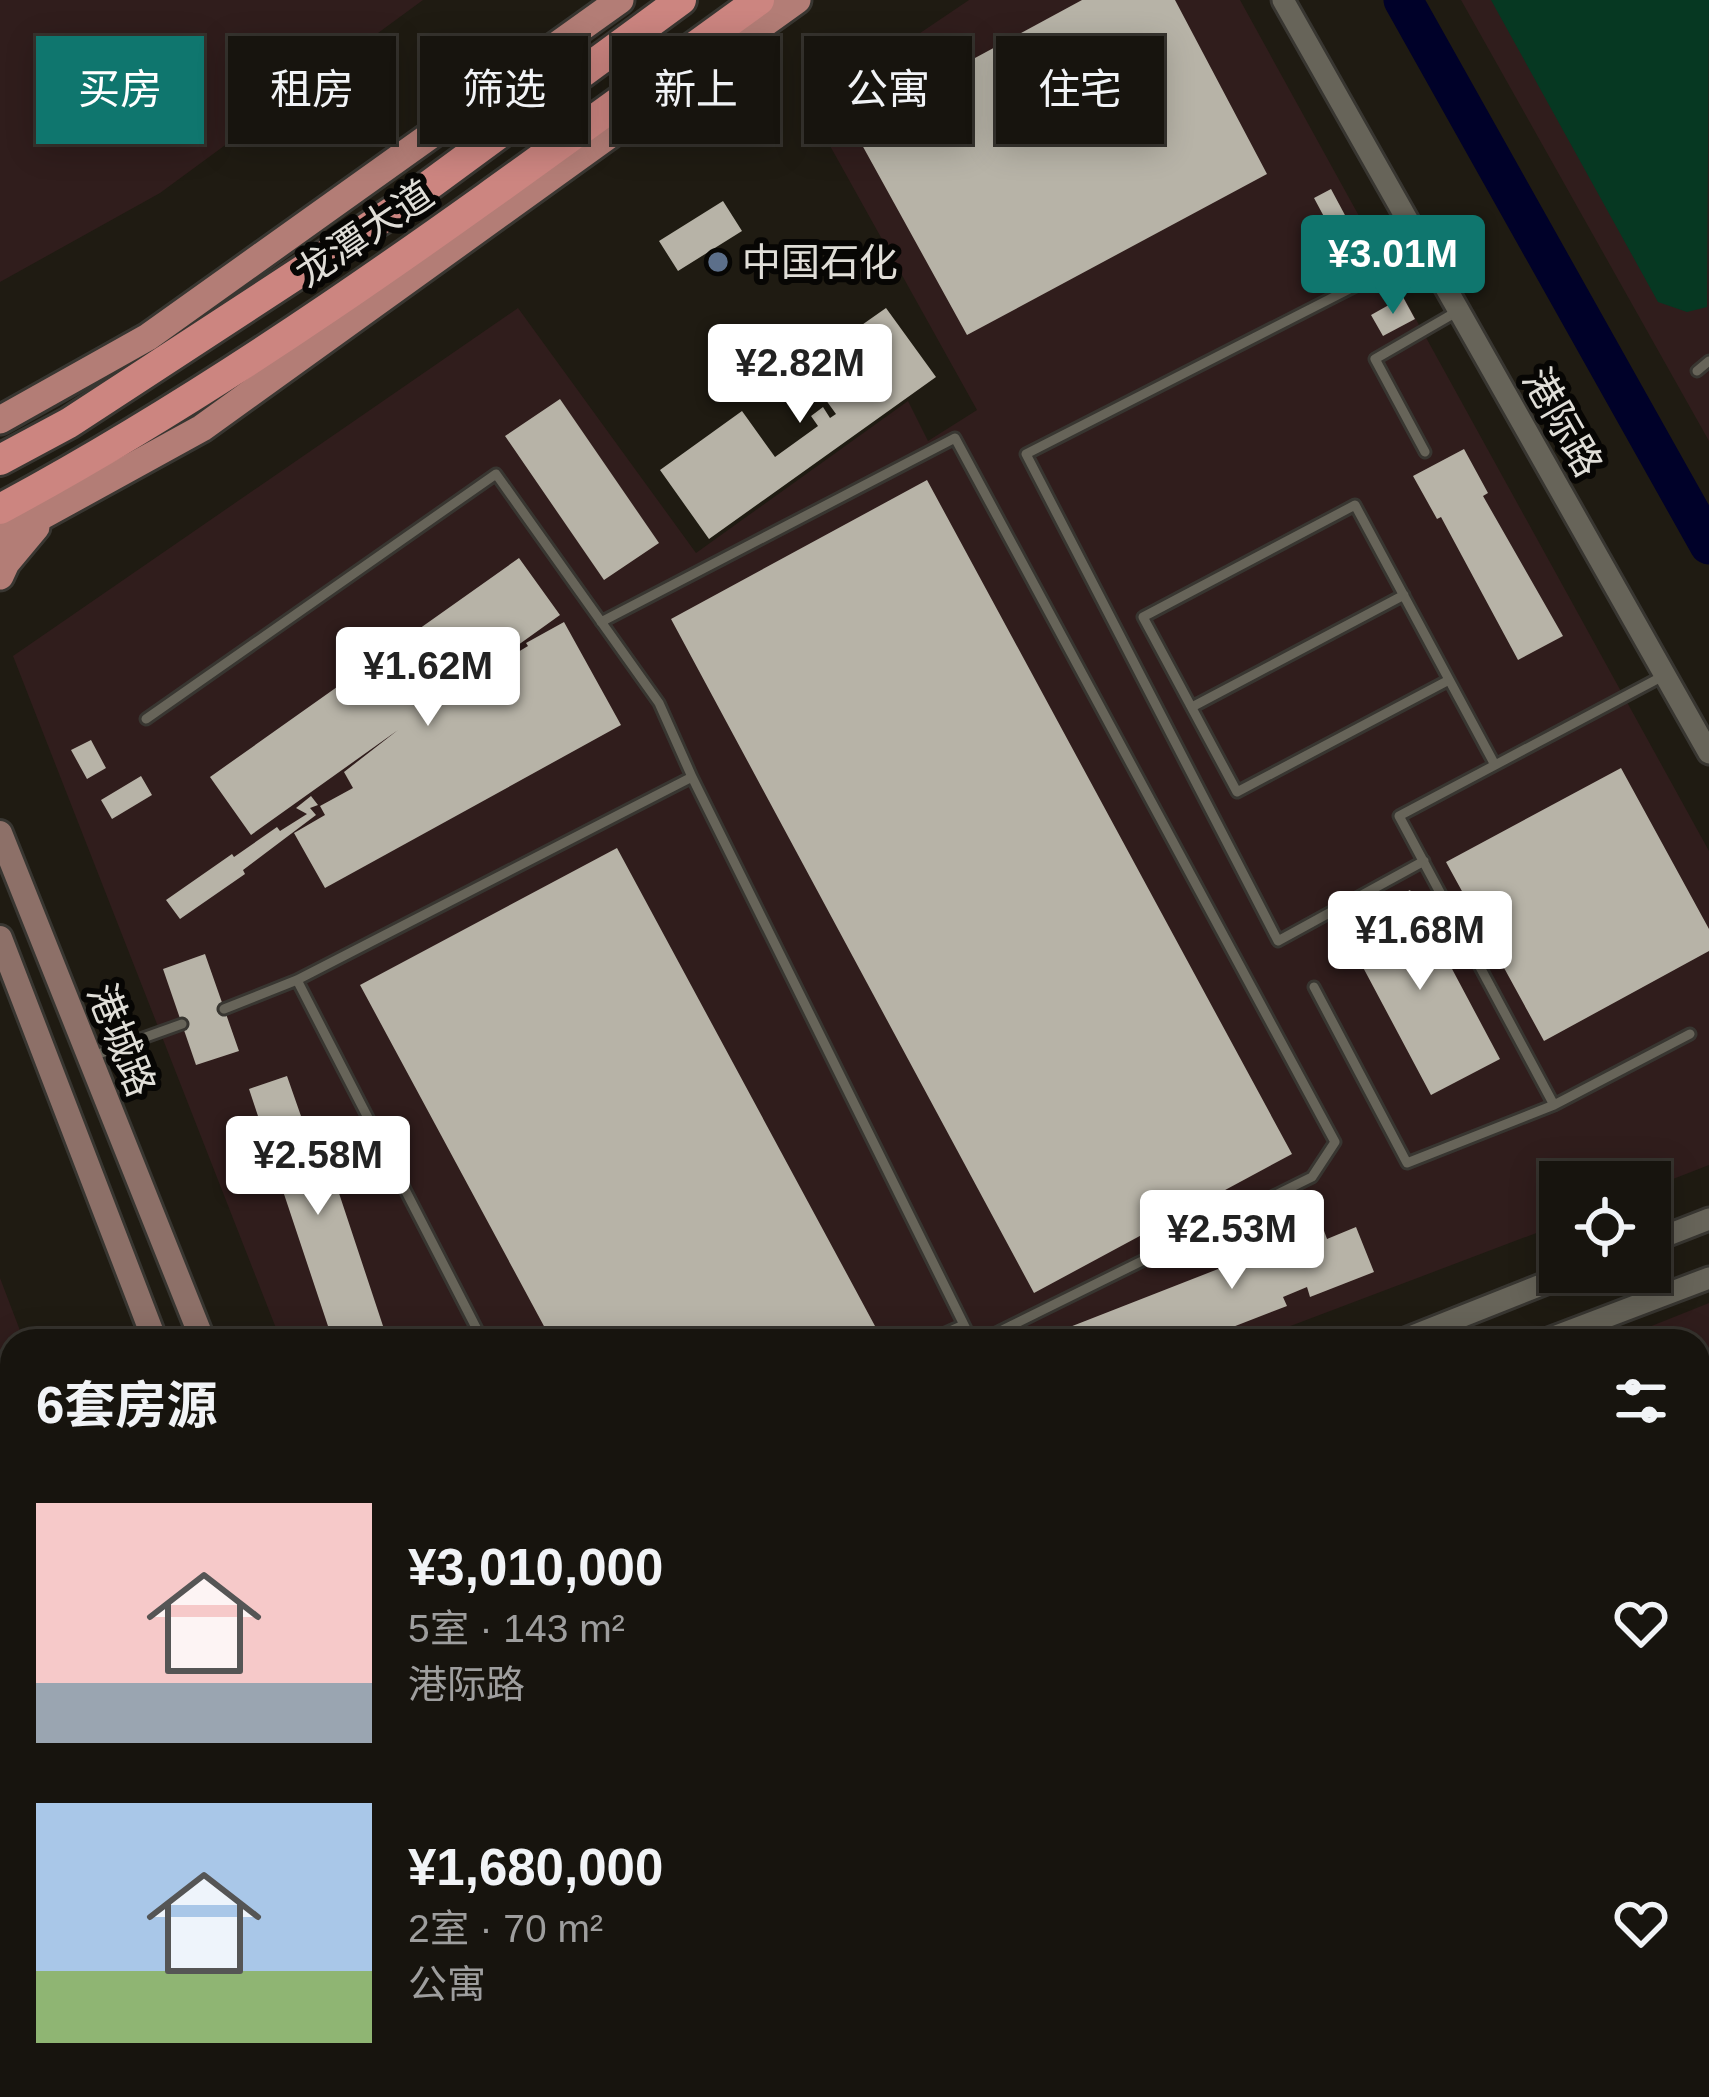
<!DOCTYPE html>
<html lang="zh">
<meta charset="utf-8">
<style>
:root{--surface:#17140e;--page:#201d17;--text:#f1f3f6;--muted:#9e9e9e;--line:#36332e;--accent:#0f766e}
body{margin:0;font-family:Arial,"Noto Sans SC",sans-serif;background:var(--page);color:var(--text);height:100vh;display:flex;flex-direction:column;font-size:45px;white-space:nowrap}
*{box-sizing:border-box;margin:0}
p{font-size:39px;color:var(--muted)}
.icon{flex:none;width:66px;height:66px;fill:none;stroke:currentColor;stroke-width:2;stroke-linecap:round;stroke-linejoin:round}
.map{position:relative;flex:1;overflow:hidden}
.sheet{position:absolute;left:0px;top:1329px;width:1710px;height:768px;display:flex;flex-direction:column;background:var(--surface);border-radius:36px 36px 0 0;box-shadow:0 6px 30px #0003,0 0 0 3px var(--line)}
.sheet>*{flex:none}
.hud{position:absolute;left:36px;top:36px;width:1638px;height:108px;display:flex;gap:24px}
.fabs{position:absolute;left:1539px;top:1161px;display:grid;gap:24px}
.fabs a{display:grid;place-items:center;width:132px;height:132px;border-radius:0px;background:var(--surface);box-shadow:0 6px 30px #0003,0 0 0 3px var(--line);font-size:60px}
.price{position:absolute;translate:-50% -102px;padding:0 27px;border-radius:12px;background:#fff;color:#222;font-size:39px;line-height:78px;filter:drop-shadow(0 3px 6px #0008)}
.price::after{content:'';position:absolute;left:50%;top:72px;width:36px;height:27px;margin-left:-18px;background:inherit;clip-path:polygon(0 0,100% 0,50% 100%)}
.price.selected{background:var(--accent);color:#fff}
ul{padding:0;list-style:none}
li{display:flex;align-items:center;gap:36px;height:300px;padding:0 36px}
li span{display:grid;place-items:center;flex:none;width:336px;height:240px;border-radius:0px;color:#555}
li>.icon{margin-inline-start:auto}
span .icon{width:144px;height:144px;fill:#fffc;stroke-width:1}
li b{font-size:51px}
h2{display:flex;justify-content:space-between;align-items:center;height:144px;padding:0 36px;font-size:51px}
.tag{padding:0 42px;border-radius:0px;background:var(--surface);box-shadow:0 6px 30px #0003,0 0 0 3px var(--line);font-size:42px;line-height:108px}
.tag.selected{background:var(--accent);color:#fff}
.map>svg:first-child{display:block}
.industrial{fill:#301d1c}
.green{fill:#063822}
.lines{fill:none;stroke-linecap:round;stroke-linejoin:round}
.river{stroke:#000129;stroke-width:39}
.building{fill:#b7b3a7}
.service-casing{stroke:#383631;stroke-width:15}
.tertiary-casing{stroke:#383631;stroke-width:27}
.secondary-casing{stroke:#383631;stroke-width:30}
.primary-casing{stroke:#383631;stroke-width:33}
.trunk-casing{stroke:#383631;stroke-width:36}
.service{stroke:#676459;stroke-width:9}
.tertiary{stroke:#676459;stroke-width:21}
.secondary{stroke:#8d7068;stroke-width:24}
.primary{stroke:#b37d76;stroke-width:27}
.trunk{stroke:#cc8580;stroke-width:30}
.service-dot{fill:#5c6f8a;stroke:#070604;stroke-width:4.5}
.labels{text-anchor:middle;stroke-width:12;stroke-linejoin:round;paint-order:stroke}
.street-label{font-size:39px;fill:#e0ded8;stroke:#070604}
.poi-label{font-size:39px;fill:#e0ded8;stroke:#070604;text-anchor:start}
</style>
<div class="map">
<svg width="1709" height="2097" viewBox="0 0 1709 2097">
<rect width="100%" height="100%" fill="#1f1b12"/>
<path class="industrial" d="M0 0H423L160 193 0 282Z
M969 0H1240L1709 851V1165L1650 1188V1182H1560V1224L1251 1341H281L13 656 518 308 696 553 908 401 928 441 977 410 809 108Z
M1461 0H1709V441Z
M0 1278 24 1341H12V2085H307L312 2097H0Z
M1709 1303V2097H562L558 2085H1698V1341H1614Z"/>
<path class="green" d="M1491 0H1709L1707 307 1687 312 1658 302Z
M0 1626 12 1656V1959L0 1964Z"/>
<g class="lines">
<path class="river" d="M1403 0 1709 545"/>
</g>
<path class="building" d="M1082 0H1175L1267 174 967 335 851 125Z
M1331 189 1346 217 1329 226 1314 198Z
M723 201 742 231 678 271 659 241Z
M1351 234 1364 258 1346 268 1333 244Z
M1403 297 1415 319 1383 336 1371 315Z
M886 308 936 377 709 539 660 470 742 411 775 457 818 426 811 416 823 407 830 418 836 414 802 367Z
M560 399 659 543 604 580 505 436Z
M1464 449 1488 493 1483 496 1563 636 1518 660 1441 517 1437 519 1413 476Z
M927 480 1292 1154 1034 1293 671 619Z
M519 558 560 615 423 713 424 714 460 695 457 689 528 646 526 643 564 622 621 725 325 888 294 833 325 815 320 806 353 788 344 772 398 730 251 835 210 777Z
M91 740 106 768 87 779 71 750Z
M1621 768 1709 929V951L1544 1041 1446 862Z
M141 776 152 795 112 819 101 800Z
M311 796 318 805 310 808 316 815 243 870 245 874 180 919 166 900 232 854 234 857 277 827 280 831 307 814 296 808Z
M617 848 875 1326 847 1341H552L360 985Z
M1410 890 1500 1059 1431 1095 1341 926Z
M205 954 239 1051 196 1065 163 969Z
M287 1076 316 1159 326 1154 388 1341H333L249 1089Z
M1356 1227 1374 1272 1310 1297 1307 1287 1283 1297 1287 1306 1207 1337 1204 1328 1171 1341H1034L1323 1228 1327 1239Z
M1698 1849 1709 1876V1990L1698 1994Z
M1709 2020V2097H1607L1602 2085H1698V2024Z
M12 2080V2085H46L51 2097H0V2085Z
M564 2085H598L603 2097H569Z
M637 2085H700L669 2097H642Z
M748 2085H1207L1211 2097H717Z
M1543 2085H1586L1590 2097H1513Z"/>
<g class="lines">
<defs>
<path id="service" d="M1697 371 1709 361
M1425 452 1375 359 1458 311
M601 622 955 438 1335 1142 1312 1177 980 1341
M1449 680 1237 792 1143 617 1355 505 1495 765
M1192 707 1404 595
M146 719 496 474 659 703 692 777
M1424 861 1278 941 1026 454 1424 251
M297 980 483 1341
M1314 987 1407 1163 1554 1105 1690 1034
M224 1009 297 980 692 777 972 1341
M90 1057 182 1024
M1554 1105 1399 816 1665 675
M927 1341 961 1326
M0 1479 12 1509
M0 2036 12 2031
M125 2085 130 2097"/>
<path id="tertiary" d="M1283 0 1709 753
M1650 1242 1709 1219
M1400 1341 1574 1272
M1543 1341 1709 1278"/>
<path id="secondary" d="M0 833 203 1341
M0 938 155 1341
M438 2085 443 2097
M494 2085 498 2097"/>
<path id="primary" d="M0 420 148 337 620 0
M0 539 202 428 797 0
M0 576 6 563 36 527"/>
<path id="trunk" d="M0 460 69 423 398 208 681 0
M0 509C268 365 512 178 759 0"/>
</defs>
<use href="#service" class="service-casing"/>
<use href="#tertiary" class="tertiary-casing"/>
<use href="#secondary" class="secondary-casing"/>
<use href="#primary" class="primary-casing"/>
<use href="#trunk" class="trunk-casing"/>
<use href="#service" class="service"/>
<use href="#tertiary" class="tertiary"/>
<use href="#secondary" class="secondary"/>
<use href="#primary" class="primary"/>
<use href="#trunk" class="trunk"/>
</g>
<circle class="service-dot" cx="718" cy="262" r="12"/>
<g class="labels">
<g class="street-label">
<text transform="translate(364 233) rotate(-34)" y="14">龙潭大道</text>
<text transform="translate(1563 422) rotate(60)" y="14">港际路</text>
<text transform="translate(122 1040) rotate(68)" y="14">港城路</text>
</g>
<g class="poi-label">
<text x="742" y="276">中国石化</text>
</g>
</g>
</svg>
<div class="fabs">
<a><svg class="icon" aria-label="locate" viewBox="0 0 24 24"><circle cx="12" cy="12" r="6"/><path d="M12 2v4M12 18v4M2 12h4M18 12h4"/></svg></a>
</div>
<b class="price selected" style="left:1393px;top:317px">¥3.01M</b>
<b class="price" style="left:800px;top:426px">¥2.82M</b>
<b class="price" style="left:428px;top:729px">¥1.62M</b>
<b class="price" style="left:1420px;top:993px">¥1.68M</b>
<b class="price" style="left:318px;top:1218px">¥2.58M</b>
<b class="price" style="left:1232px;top:1292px">¥2.53M</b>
<div class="hud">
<a class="tag selected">买房</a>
<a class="tag">租房</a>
<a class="tag">筛选</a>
<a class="tag">新上</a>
<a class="tag">公寓</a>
<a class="tag">住宅</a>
</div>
<section class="sheet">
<h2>6套房源<svg class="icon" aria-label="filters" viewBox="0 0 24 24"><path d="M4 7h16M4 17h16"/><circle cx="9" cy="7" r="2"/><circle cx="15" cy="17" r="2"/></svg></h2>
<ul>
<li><span style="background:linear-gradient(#f6c9c9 75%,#9aa5b1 0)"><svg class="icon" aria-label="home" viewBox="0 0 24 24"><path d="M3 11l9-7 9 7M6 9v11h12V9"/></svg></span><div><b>¥3,010,000</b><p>5室 · 143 m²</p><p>港际路</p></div><svg class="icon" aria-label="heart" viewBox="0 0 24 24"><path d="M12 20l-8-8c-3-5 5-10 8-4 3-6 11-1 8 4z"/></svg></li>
<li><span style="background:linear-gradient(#a9c7e8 70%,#8fb573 0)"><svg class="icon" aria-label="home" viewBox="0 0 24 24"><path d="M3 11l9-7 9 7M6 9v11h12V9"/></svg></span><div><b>¥1,680,000</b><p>2室 · 70 m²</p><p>公寓</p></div><svg class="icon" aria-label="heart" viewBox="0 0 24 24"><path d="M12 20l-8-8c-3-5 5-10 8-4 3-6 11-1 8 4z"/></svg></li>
</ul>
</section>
</div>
